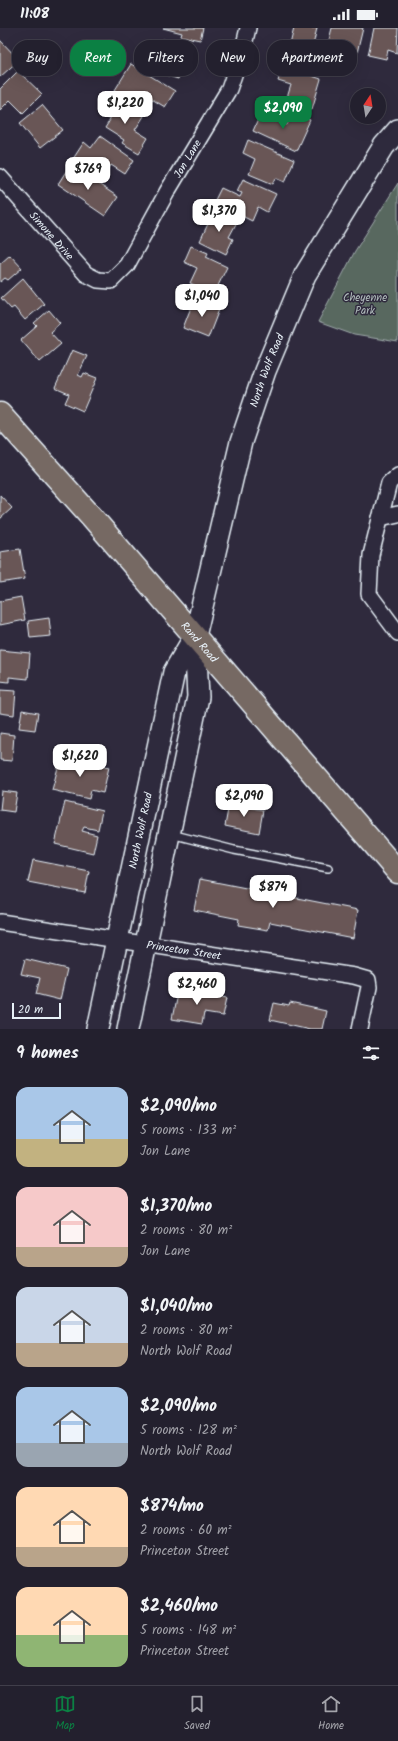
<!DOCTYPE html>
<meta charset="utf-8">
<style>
:root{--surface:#23202e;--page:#2f2d3a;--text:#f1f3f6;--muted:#a3a3aa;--line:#403e4a;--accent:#0b8043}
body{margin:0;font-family:Kalam,sans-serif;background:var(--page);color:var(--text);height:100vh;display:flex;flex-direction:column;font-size:15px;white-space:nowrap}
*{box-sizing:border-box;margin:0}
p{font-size:13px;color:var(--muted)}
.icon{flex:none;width:22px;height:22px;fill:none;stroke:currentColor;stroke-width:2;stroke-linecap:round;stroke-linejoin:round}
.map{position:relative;height:1001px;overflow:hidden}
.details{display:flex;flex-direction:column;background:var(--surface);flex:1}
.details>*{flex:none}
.guide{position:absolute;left:12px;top:12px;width:374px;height:36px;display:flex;gap:8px}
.needle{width:26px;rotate:12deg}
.controls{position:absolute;left:350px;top:60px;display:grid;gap:8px}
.controls a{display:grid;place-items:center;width:36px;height:36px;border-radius:50%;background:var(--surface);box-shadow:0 4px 16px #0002,0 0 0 1px var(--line);font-size:20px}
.scale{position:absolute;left:12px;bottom:10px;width:49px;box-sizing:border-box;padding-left:4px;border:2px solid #e8f1f8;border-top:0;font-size:11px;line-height:14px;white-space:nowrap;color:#e8f1f8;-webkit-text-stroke:3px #2f2a3d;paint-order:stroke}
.price{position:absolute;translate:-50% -34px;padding:0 9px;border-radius:8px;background:#fff;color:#222;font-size:13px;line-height:26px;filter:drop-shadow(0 1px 2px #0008)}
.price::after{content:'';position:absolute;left:50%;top:24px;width:12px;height:9px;margin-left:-6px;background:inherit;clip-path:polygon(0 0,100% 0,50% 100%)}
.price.active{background:var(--accent);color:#fff}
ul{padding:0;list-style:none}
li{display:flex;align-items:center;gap:12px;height:100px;padding:0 16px}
li span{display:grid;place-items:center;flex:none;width:112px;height:80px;border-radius:12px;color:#555}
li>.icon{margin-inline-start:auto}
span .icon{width:48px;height:48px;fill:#fffc;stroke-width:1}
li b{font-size:17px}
h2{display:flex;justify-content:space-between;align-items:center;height:48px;padding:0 16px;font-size:17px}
.chip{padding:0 14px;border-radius:16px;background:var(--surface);box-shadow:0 4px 16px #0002,0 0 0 1px var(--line);font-size:14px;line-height:36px}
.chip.active{background:var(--accent);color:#fff}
.status{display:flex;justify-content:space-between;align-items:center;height:28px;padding:0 20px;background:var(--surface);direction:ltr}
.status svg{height:11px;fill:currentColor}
.tab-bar{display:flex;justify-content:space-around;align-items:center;height:56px;border-top:1px solid var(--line);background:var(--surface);font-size:11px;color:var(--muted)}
.tab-bar a{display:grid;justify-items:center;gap:2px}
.tab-bar .active{color:var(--accent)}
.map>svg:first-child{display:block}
.green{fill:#59685f;stroke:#a0acac}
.building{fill:#695657;stroke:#e8f1f8}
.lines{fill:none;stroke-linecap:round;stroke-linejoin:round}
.service-casing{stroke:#e8f1f8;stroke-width:10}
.minor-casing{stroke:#e8f1f8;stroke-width:18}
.secondary-casing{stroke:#e8f1f8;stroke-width:24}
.primary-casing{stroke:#e8f1f8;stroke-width:25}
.service{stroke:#2f2a3d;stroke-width:7}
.minor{stroke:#2f2a3d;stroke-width:15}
.secondary{stroke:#2f2a3d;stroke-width:21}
.primary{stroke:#766964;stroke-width:22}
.labels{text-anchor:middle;stroke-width:3;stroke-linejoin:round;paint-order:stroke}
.street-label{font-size:11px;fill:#e8f1f8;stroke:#2f2a3d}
.park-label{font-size:11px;fill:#afbabb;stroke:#2f2a3d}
</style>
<div class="status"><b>11:08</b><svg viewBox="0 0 49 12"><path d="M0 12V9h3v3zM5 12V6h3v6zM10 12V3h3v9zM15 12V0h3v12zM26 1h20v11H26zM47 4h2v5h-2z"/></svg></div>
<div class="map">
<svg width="398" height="1001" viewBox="0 0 398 1001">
<rect width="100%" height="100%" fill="#2f2a3d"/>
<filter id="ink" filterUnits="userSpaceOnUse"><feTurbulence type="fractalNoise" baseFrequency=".025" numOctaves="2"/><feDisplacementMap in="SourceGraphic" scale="8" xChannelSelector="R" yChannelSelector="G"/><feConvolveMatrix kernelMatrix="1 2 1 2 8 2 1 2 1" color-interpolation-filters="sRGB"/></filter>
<g filter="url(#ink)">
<path class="green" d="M398 155V314L354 307 318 294 355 223Z"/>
<path class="building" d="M163 0H203L200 12 181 8 182 5Z
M294 0H317L311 26 289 21Z
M332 0H363L356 29 334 24 336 14 329 12Z
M374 0H398L397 25 388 22 386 31 368 27Z
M163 11 188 19 178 51 153 43Z
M0 12 19 32 0 49Z
M131 36 175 63 165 79 150 70 144 80 115 62Z
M283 38 321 51 312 81 286 73 291 57 278 53Z
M18 43 42 66 23 85 10 72 0 82V61Z
M109 72 118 78 120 74 144 88 135 102 148 110 139 125 122 115 124 112 105 100 110 92 100 86Z
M42 77 63 102 40 120 20 95Z
M293 84 310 92 296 123 253 103 261 85 287 97Z
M100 108 134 132 125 146 111 137 102 150 73 131 84 114 91 120Z
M248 112 294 132 285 154 276 150 273 156 249 146 255 131 243 125Z
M70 137 118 169 105 188 58 156Z
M243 151 276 166 267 184 258 179 252 193 214 174 221 160 240 169 242 165 237 163Z
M214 183 237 194 229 209 233 211 226 226 200 213Z
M191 218 208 225 206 229 227 239 214 266 190 255 197 240 184 234Z
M10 227 22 240 8 252 5 250 0 254V236Z
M23 250 44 276 25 292 14 279 11 281 1 270Z
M195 269 220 279 208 310 183 300Z
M49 282 60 295 50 304 61 316 40 334 21 312 37 298 34 295Z
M72 322 87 328 78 347 82 349 84 345 97 350 83 383 65 375 69 366 55 360Z
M0 467 12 480 0 491Z
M20 521 25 551 0 555V524Z
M21 569 25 592 0 597V573Z
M49 590 51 608 30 610 28 593Z
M0 622 30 625 28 651 9 649V654L0 653Z
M0 662 16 663 14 687 0 685Z
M22 682 38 685 35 702 19 700Z
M0 705 14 707 12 733 0 732Z
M61 728 109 739 103 765 91 762 89 771 52 762Z
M2 763 17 765 14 784 0 782Z
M65 774 102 783 98 802 84 799 82 803 97 807 93 825 55 816Z
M229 776 263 782 259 805 225 798Z
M33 832 89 843 85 865 28 854Z
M200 851 358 882 353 910 270 894 268 902 238 897 239 891 194 882Z
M25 931 67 941 60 972 36 966 40 950 21 946Z
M178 961 227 970 223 988 204 985 202 996 172 991Z
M274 975 289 978 290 975 326 983 322 1001H310L270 992Z"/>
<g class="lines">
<defs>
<path id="service" d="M171 806 234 822 328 840"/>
<g id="minor">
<path id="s1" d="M0 149 86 246 98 252 111 253 127 237 167 164 229 61 243 21 248 0"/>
<path d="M398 447 389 455 371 527 369 566 398 605"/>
<path d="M380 490 398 486"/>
<path id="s2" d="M0 894 354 948 368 952 369 959 360 1001"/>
</g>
<g id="secondary">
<path id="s3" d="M98 1001 174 644 195 608 241 414 265 343 305 247 384 118 398 102"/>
<path d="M128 1001 198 669 195 608"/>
</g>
<g id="primary">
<path id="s4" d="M0 386 91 488 398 844"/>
</g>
</defs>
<use href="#service" class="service-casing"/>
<use href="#minor" class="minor-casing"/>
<use href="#secondary" class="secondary-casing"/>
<use href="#primary" class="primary-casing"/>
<use href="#service" class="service"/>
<use href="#minor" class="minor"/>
<use href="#secondary" class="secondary"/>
<use href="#primary" class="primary"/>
</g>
</g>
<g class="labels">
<g class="street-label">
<text dy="4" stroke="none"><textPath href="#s1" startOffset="301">Jon Lane</textPath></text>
<text dy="4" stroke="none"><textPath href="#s1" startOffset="78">Simone Drive</textPath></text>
<text dy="4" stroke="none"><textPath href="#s3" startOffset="682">North Wolf Road</textPath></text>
<text dy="4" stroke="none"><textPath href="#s4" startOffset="303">Rand Road</textPath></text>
<text dy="4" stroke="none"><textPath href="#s3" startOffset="203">North Wolf Road</textPath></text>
<text dy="4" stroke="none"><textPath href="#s2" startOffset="186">Princeton Street</textPath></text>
</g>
<g class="park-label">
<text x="365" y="273">Cheyenne<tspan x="365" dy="13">Park</tspan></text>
</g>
</g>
</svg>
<div class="controls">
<a><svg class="needle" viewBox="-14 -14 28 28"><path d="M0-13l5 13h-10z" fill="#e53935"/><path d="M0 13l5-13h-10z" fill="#a3a3aa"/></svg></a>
</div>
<div class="scale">20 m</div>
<b class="price" style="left:125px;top:97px">$1,220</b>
<b class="price active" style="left:283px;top:102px">$2,090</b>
<b class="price" style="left:88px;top:163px">$769</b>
<b class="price" style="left:219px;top:205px">$1,370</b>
<b class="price" style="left:202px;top:290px">$1,040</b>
<b class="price" style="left:80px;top:750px">$1,620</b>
<b class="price" style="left:244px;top:790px">$2,090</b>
<b class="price" style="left:273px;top:881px">$874</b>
<b class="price" style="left:197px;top:978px">$2,460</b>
<div class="guide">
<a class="chip">Buy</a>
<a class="chip active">Rent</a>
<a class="chip">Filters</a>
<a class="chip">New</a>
<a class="chip">Apartment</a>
</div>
</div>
<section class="details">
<h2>9 homes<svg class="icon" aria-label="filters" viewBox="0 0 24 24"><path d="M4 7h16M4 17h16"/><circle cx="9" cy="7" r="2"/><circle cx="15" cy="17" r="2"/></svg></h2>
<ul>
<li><span style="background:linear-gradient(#a9c7e8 65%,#c2b280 0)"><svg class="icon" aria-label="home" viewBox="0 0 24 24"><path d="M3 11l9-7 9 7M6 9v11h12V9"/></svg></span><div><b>$2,090/mo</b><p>5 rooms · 133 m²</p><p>Jon Lane</p></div></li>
<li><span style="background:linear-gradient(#f6c9c9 75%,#b9a48a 0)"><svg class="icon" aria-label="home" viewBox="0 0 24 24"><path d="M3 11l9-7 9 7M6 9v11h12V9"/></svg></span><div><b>$1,370/mo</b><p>2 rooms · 80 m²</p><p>Jon Lane</p></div></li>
<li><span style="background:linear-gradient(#c9d6e8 70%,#b9a48a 0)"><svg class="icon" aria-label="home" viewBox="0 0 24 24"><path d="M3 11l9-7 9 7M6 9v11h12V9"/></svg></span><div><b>$1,040/mo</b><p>2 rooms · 80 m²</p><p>North Wolf Road</p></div></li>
<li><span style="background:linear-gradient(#a9c7e8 70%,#9aa5b1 0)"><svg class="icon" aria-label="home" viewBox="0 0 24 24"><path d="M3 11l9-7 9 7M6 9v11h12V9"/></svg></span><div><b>$2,090/mo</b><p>5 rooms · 128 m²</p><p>North Wolf Road</p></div></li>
<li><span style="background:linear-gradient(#ffd9b3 75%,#b9a48a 0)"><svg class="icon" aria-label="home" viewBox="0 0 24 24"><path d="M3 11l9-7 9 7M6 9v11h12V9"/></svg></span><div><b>$874/mo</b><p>2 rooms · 60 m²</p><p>Princeton Street</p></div></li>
<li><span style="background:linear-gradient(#ffd9b3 60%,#8fb573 0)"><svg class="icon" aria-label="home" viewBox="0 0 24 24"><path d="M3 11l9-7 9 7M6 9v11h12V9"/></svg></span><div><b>$2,460/mo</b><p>5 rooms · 148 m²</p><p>Princeton Street</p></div></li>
</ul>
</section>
<nav class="tab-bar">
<a class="active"><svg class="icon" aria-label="map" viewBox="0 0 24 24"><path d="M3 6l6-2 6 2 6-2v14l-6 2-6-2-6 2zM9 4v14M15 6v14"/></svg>Map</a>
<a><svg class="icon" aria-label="saved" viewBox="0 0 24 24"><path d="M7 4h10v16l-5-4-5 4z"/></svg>Saved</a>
<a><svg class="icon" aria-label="home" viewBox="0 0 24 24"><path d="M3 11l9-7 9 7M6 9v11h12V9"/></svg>Home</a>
</nav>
